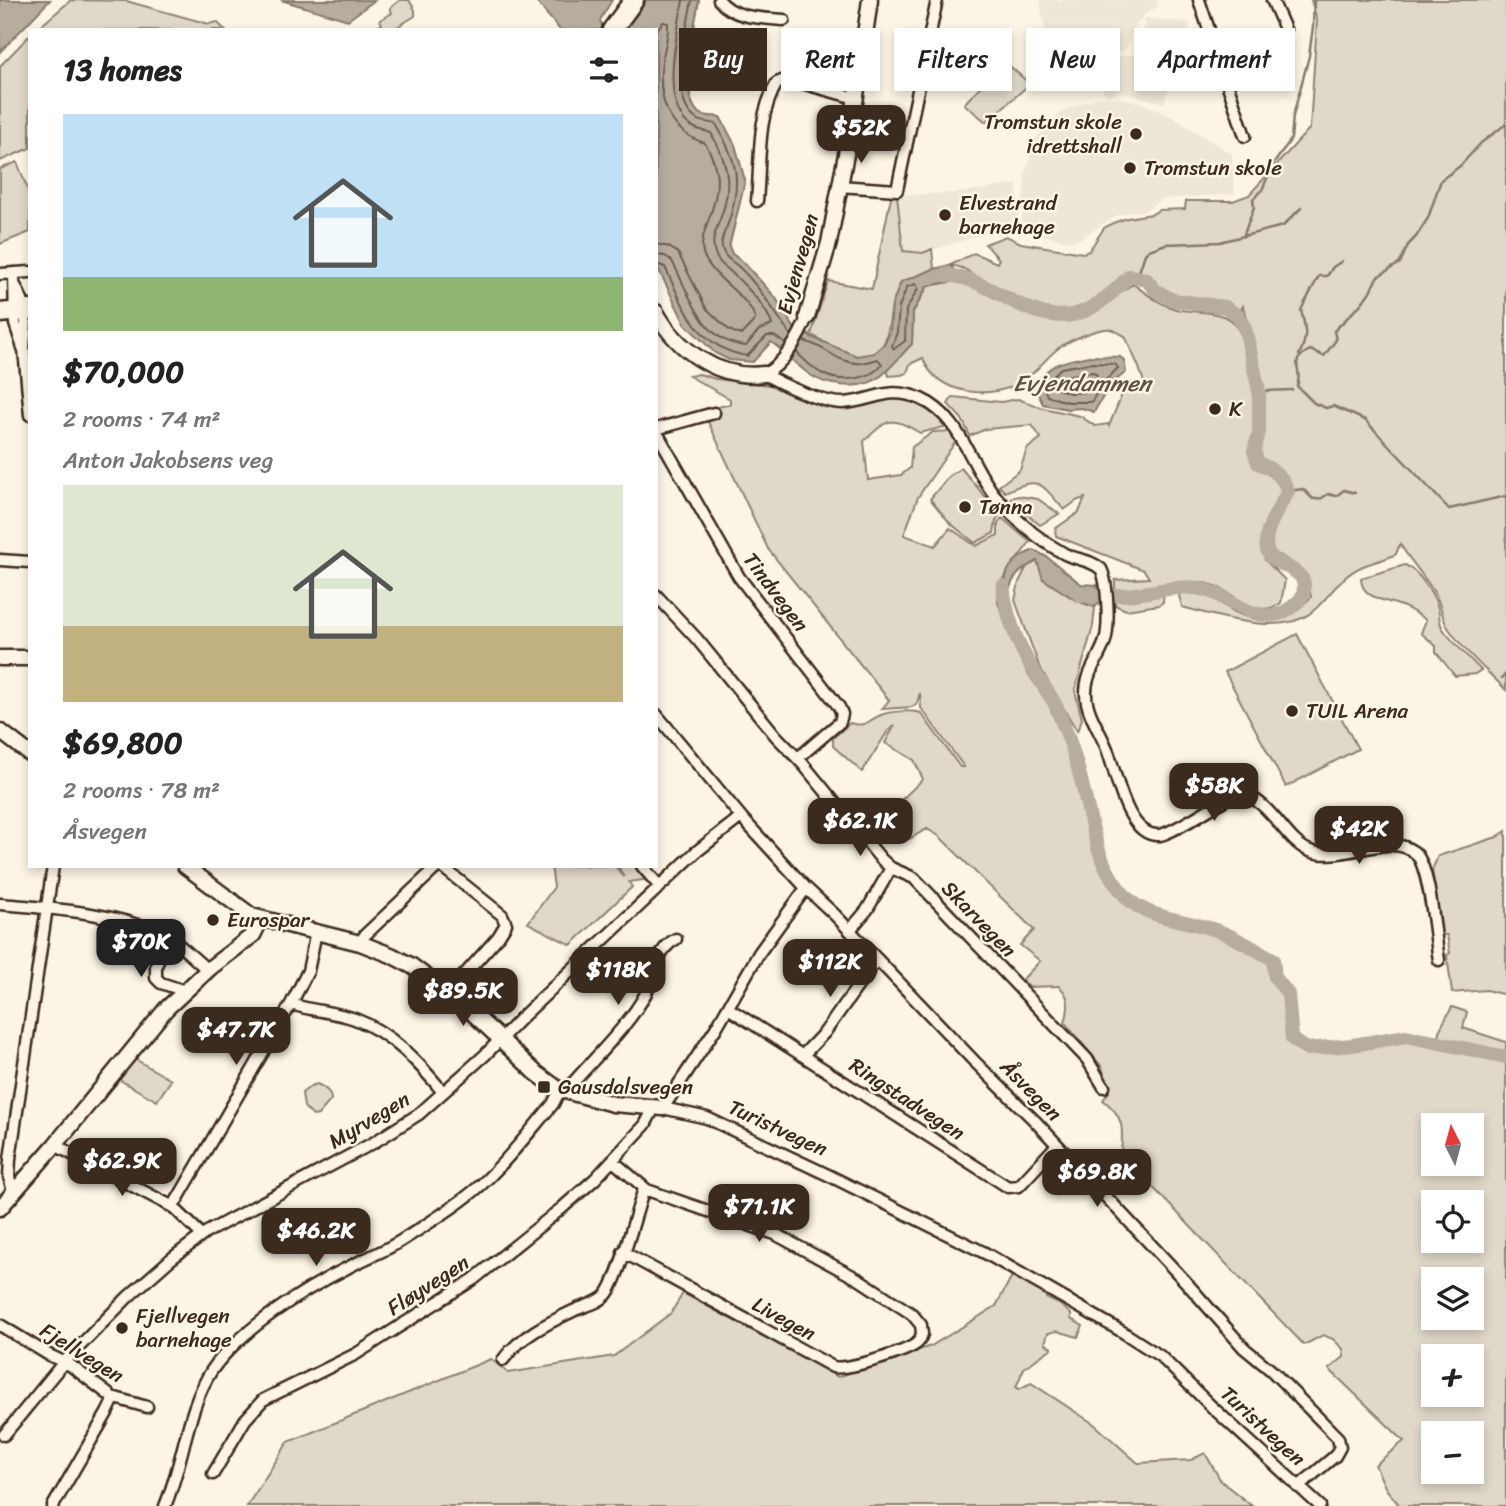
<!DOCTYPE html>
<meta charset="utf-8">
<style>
:root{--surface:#fff;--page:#f6f6f6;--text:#222;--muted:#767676;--accent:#3b2a1e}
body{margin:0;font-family:Sriracha,sans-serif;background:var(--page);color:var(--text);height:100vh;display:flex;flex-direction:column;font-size:26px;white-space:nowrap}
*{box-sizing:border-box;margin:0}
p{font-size:23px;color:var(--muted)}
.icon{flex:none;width:38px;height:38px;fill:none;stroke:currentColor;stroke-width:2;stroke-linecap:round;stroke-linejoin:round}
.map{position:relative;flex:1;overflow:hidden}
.side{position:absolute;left:28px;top:28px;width:630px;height:840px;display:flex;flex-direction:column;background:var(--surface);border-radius:0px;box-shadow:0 4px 10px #0003}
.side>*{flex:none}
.hud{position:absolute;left:679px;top:28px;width:665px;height:63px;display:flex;gap:14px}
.needle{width:46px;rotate:354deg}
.buttons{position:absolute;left:1421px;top:1113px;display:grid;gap:14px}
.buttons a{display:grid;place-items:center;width:63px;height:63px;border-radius:0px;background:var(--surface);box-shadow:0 4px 10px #0003;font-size:35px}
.price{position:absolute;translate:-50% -60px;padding:0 16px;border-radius:14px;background:var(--accent);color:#fff;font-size:23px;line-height:46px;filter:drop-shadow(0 2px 4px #0008)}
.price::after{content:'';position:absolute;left:50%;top:42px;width:21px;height:16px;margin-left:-10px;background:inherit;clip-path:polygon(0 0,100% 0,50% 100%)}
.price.active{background:#222;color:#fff}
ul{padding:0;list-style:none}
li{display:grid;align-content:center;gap:14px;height:371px;padding:0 35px}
li span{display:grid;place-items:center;height:217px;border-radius:0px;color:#555}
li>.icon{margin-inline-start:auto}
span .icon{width:126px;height:126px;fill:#fffc;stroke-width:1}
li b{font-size:30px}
h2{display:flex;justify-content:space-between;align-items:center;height:84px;padding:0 35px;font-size:30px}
.tag{padding:0 24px;border-radius:0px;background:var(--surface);box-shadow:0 4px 10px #0003;font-size:24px;line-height:63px}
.tag.active{background:var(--accent);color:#fff}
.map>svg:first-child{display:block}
.built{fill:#eee6d6}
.green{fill:#e0d8c8;stroke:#8e8173;stroke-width:2;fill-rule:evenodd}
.water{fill:#b7ad9e;stroke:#85796b;stroke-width:2}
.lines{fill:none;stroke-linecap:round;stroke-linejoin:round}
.shore{stroke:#6d5e51;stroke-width:2}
.stream{stroke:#85796b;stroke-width:2.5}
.river{stroke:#b7ad9e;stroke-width:14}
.street-casing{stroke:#3b2a1e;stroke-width:15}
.secondary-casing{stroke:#3b2a1e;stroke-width:19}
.highway-casing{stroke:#3b2a1e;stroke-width:23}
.street{stroke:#fcf5e5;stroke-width:10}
.secondary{stroke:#fcf5e5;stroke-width:14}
.highway{stroke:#fcf5e5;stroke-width:18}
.poi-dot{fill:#3b2a1e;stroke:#fcf5e5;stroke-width:2.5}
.labels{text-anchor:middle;stroke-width:5;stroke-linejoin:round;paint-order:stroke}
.poi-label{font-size:21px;fill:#3b2a1e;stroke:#fcf5e5;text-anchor:start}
.street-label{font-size:21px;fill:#3b2a1e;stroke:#fcf5e5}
.water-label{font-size:23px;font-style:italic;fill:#605144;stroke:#fcf5e5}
</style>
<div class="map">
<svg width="1506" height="1506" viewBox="0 0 1506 1506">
<rect width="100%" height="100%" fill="#fcf5e5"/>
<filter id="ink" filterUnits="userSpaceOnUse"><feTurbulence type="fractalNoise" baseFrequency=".0143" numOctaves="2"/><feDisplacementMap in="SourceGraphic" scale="14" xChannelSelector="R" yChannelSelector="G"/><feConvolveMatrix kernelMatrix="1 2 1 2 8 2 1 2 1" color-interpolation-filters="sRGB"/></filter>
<g filter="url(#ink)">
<path class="built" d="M1040 0H1157L1159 7 1151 10 1138 21 1125 50 1110 53 1094 63 1072 69 1048 53Z
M1145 18 1190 23 1164 103 1121 92 1106 96 1094 72 1113 57 1139 54Z
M1102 97 1126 99 1142 103 1172 117 1232 154 1235 194 1163 199 1143 211 1128 212 1116 216 1080 239 1071 241 1021 231 1025 175 1035 139 1060 113 1076 105Z
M1017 184 1018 216 1013 229 988 233 923 253 903 252 897 195 957 193Z"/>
<path class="green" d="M71 0 126 1 209 24 217 22 225 30H36Z
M400 0H409L415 10V16L392 30H373L382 24 380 20 392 13 390 8Z
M647 0H699C695 25 677 95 699 113 705 117 713 116 720 117L735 145 745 181 729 247 732 254 742 261 775 297 796 331 811 335 828 281 872 289 891 197 897 195 903 251 923 253 932 249 934 269 901 282C898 290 894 299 892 307 887 329 890 361 855 356 839 354 825 341 811 335L801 347 750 329 656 30H625Z
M1311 0H1506V690C1486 670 1465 652 1449 629 1441 618 1442 606 1435 594 1425 576 1410 561 1400 544L1396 554C1385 560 1372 562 1361 567 1339 577 1330 597 1313 611 1282 638 1218 616 1182 607L1178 592C1189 593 1200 593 1211 598 1219 601 1227 608 1235 612 1262 626 1291 619 1311 597 1306 573 1301 568 1280 555L1265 560 1285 580 1281 603C1256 620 1237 595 1215 586 1199 579 1180 582 1164 585L1163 602 1159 605 1126 610 1115 605V580L1149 578 1144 570 1056 536 1055 529 1079 512 1085 498 1078 500 1064 510C1040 482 1040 476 1005 492L999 486 1020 470 1027 449 1041 438 1032 425 986 429 970 436 962 419 948 404 953 397 1001 402 1018 399 1043 408 1080 416 1095 426 1108 424 1109 426 1127 382 1145 385 1138 365 1125 336C1120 334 1115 330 1110 329 1100 327 1068 341 1060 347 1047 356 1038 371 1024 380 995 401 935 396 923 358L910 364 907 373 901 375 889 376 887 369 912 344 913 312 928 286 961 280 1032 313 1066 319 1099 306 1133 284C1147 294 1163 307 1180 310 1196 312 1213 311 1228 318 1244 326 1254 374 1255 392 1257 406 1254 421 1253 435H1264L1265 397 1243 306 1238 315 1225 307 1173 299 1156 289 1146 279 1129 275C1113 292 1092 313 1067 316 1043 319 1001 296 982 283 966 272 973 270 951 265L974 253 997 263 999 259 985 244 1006 236 1021 243 1083 253 1089 251 1104 228 1113 223 1127 218 1152 214 1159 210 1185 209 1186 201H1233L1249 195 1310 128 1317 20Z
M30 35V148L0 161V66Z
M1004 61 1030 84 986 122 964 104Z
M17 162 30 195V232L0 244V169Z
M699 374 716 379 779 386 830 407 848 406 885 397 906 398 926 406 937 414 948 426 920 433C890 415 888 419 864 441L868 480 901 475 910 468 912 447 933 432 956 431 960 435 918 497 904 535 935 546 950 528 976 546 998 535V523L1002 518 1030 542 999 584 998 603 1027 672 1049 705 1065 744 1102 863 1128 900 1141 909 1220 932 1273 959 1276 977 1288 995 1293 1040 1308 1049 1353 1046 1407 1037 1438 1043 1439 1031 1452 1007 1467 1012 1463 1028 1506 1042V1506H1400L1386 1489 1375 1465 1404 1441 1329 1369 1344 1357 1343 1349 1333 1339 1323 1335 1304 1345 1121 1154C1123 1129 1125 1117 1103 1100L1109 1092 1102 1067 1065 1023C1069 1008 1071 997 1059 986L1029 987 1022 980 1040 961 1020 945 1034 930 939 836 927 829 909 839 891 836 890 811 923 779 914 760 885 743 895 725 888 731 862 772 833 746V738L850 723C868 728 867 720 881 715 890 711 912 710 921 713L960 767H964L921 708 920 693 917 703 912 707 882 709 889 700 768 549 703 411 730 404V399L689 376ZM1433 1125H1472V1164H1433ZM1433 1202H1472V1241H1433ZM1433 1279H1472V1318H1433ZM1433 1356H1472V1395H1433ZM1433 1433H1472V1472H1433Z
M961 468 1000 514 996 521 994 533 975 543 950 523 930 499 949 476Z
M1018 496 1038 499 1059 514 1040 525 1011 501V498Z
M1038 561 1077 601 1095 607 1093 626 1075 691 1082 719 1077 731 1039 666 1015 600 1019 582 1027 566Z
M1405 565C1418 570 1434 594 1438 608 1440 616 1438 621 1443 629 1454 644 1468 657 1481 670L1475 674 1455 676 1436 652V646L1421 633 1426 620C1420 616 1413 611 1406 608 1391 600 1361 601 1361 578Z
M1297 634 1358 749 1286 787 1225 672Z
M1506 831V995L1486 990 1452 993 1447 955 1450 953 1447 935H1442L1432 870 1438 856 1497 837Z
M551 866H615L624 877 618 866H638L650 879 629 882 632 887 571 945 528 923 554 887Z
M135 1059 171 1080 157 1101 118 1079Z
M317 1084C324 1087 331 1092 331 1100L318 1115 313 1116 304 1107 302 1093 311 1086Z
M1014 1272 1046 1294V1298L1059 1304 1071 1314V1319L1083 1326 1078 1337 1057 1331 1048 1333 1045 1343 1052 1348 1024 1368 1016 1387 1019 1389 1031 1383 1094 1424 1138 1463 1191 1460 1205 1453 1221 1481 1252 1506H247L288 1442 491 1359 508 1373 614 1356 671 1313 683 1293 838 1377 931 1346 996 1306Z"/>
<path class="water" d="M0 0H50L0 52Z
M281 0H375L348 20Z
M535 0H612L600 20 604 30H560Z
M647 0H699C695 25 677 95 699 113 705 117 713 116 720 117L735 145 745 181 729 247 732 254 742 261 775 297 796 331 857 356 874 353 885 343 890 332 892 305 901 282 934 269 951 265 961 280 927 286 913 312 912 344C902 354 892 367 881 376 863 391 826 387 809 374 795 364 785 352 771 342L753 362 729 360 715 353 685 324 656 264V30H625Z
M1089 356 1120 357 1124 360 1126 372 1110 385 1094 412 1082 408 1067 409 1043 404 1034 386C1052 361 1061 362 1089 356Z
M1034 550 1047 557 1081 584 1097 585 1098 604 1095 607 1077 601 1043 579 1037 561C1015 572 1010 581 1005 605 1003 576 1005 561 1034 550Z"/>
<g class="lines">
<path class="shore" d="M692 0C687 29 668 98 695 118 702 123 710 122 716 124 737 161 742 180 729 221 726 230 720 238 722 247 724 258 731 260 739 267 760 287 774 312 791 335
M656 31 663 22 668 23C669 36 664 49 662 62 657 98 668 132 705 143 720 168 720 188 710 216 706 228 700 239 703 253 710 278 754 299 755 320L741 335 729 330 706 308 678 253 669 247 656 244
M656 255 665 256 672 261C690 294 701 342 746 346L759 330 772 325C768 308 746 286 732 273 725 266 718 264 715 253 711 242 715 232 719 222 733 188 729 164 711 133 703 130 694 130 687 123 660 97 678 32 683 0
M656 264 665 267C684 308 698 348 747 356L767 336H774L786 344
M916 284 918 289 906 310 905 341 894 349 892 346 897 332 899 307 907 287Z
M796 352C805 360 812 369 823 374 840 383 871 380 882 364L878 359C872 361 863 364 856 363 836 362 822 344 803 341
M1090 363 1115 364 1118 368 1105 381 1091 402H1068L1047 396 1043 385 1061 368Z
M1091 372 1096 373 1097 377 1087 392 1070 393 1056 388V384L1066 376Z"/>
<path class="stream" d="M1275 162 1291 139 1293 116 1309 56 1313 27 1314 0
M1244 234 1254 207 1253 199 1262 190 1274 163
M1137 278 1145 254 1149 250 1166 244 1220 242 1283 226 1301 208
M1299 355C1308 337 1306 329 1301 310L1319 276H1327L1333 267 1342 261
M1297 386C1304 367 1286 363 1310 350L1324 356 1336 340 1334 331 1361 304 1371 290 1377 277 1400 263 1408 245 1416 237 1428 218 1441 180 1460 166 1481 143 1506 124
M1298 387 1314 403 1326 408 1333 406 1365 420 1449 509 1506 496
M1258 389 1263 391 1292 390
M1288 491 1303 489 1313 499 1322 498 1328 494 1336 496 1344 490 1355 493
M1502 678 1506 674"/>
<path class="river" d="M944 275C967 276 985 286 1005 297 1059 328 1087 321 1129 276L1146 279 1155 290 1173 300 1225 307 1237 315 1245 328 1259 391V432L1254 451 1258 463C1273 469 1282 475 1288 491 1280 507 1262 531 1267 550 1272 568 1314 567 1302 596 1299 603 1288 610 1282 613 1251 624 1229 594 1202 589 1175 584 1149 594 1123 595 1108 595 1096 594 1080 596
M1003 586C1006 615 1018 645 1033 670 1040 682 1050 693 1056 706 1066 728 1074 753 1080 776 1092 819 1094 864 1127 898 1148 920 1193 920 1221 932 1239 939 1256 950 1273 959L1275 977 1288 994 1292 1039 1307 1049 1353 1045 1406 1036 1506 1057"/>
<defs>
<path id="street" d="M719 0C734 19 762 18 784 20
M1199 0 1245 136
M1272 0 1285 29
M839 186 897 190 937 0
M757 201C761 162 756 117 777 83L787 79 855 98
M14 273 15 324 23 348
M0 274 30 272
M16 287 22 300 26 323 24 349 30 415
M764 374C783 385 822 403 843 403 874 401 888 385 921 399 962 417 970 467 997 498 1015 519 1039 540 1063 553 1075 560 1090 559 1101 569 1108 582 1110 630 1104 644 1098 660 1085 675 1086 694 1086 712 1100 731 1107 749 1116 771 1126 838 1160 835 1173 833 1212 807 1226 799 1265 781 1279 839 1310 851 1341 863 1388 832 1414 852 1430 863 1435 938 1439 960
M764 374C783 366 800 336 807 317
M656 429 714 413
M656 431 739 577 839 707 842 714 840 722 798 758
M0 560 30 562
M656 595 697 639 776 736 803 764 881 859 891 868 914 878 1087 1059 1104 1087
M656 714 742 818 806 888 835 915 974 1061 1035 1121 1184 1280 1244 1348 1272 1371 1338 1438 1340 1447 1335 1456 1298 1487
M441 866 502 915 506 924 498 937 449 992
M642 866 660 887
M0 904C54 909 116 912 165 936 181 944 194 959 208 970
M850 930 867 910 891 868
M167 938 156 966V978L161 983 185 991
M360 943 365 935 438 866
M291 1004C312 1011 335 1012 355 1019 392 1033 419 1063 443 1092
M728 1008 1008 1187 1019 1186 1057 1145
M804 1054 825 1032 877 959
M565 1092C589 1063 628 1027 645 995 655 976 656 949 676 939
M663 1108 707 1118 828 1175 985 1253 1121 1331 1160 1356 1212 1407 1320 1506
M663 1108 716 1028 759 953 806 888
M55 1145 173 1207 202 1235
M613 1161 647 1190 775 1234 860 1280 912 1314 921 1325 922 1334C920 1339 920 1341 916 1344 903 1353 848 1370 833 1367L623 1252
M13 1191 9 1177 10 1159 53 866
M173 1207 291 1004 308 971 316 932
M0 1325 49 1355 70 1365 112 1397 147 1407
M503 1360C519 1337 548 1323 573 1311 583 1306 598 1304 606 1295 619 1281 636 1211 644 1189
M4 1435 64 1362 128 1297 171 1259 207 1232 373 1143 419 1114 485 1055 522 1017 696 852 741 817
M213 1474 245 1420 263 1400 356 1354 474 1279 562 1208 595 1179 645 1125 654 1108
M53 1506 107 1413 112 1403V1397
M165 1506C183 1464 187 1408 212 1370 240 1330 303 1290 347 1268 365 1258 386 1251 404 1239 430 1222 459 1205 482 1184 508 1160 530 1131 553 1104L560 1090"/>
<path id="secondary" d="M656 312C677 350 719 380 764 374
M807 317 829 243 852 123 870 0
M0 658H30
M0 731 30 754
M185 866 252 916 360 943 391 955 412 966 463 1004 535 1072 558 1089 613 1104 663 1108
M0 1208 55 1145 166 1009 210 968 253 935 261 919"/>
<path id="highway" d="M612 30 634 0
M0 313 30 310"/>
</defs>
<use href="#street" class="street-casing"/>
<use href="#secondary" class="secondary-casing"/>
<use href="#highway" class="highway-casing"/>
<use href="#street" class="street"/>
<use href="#secondary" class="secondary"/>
<use href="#highway" class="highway"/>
</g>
</g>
<g class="poi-dot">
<circle cx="1136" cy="134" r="7"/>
<circle cx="1130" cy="168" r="7"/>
<circle cx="945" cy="215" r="7"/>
<circle cx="1215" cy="409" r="7"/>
<circle cx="965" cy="507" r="7"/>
<circle cx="1292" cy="711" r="7"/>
<circle cx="213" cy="920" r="7"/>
<rect x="537" y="1080" width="14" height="14" rx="3.5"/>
<circle cx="122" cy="1328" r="7"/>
</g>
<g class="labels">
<g class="poi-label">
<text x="1122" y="129" text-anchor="end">Tromstun skole<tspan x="1122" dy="24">idrettshall</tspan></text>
<text x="1144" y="175">Tromstun skole</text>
<text x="959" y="210">Elvestrand<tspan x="959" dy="24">barnehage</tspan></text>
<text x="1229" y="416">K</text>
<text x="979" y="514">Tønna</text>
<text x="1306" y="718">TUIL Arena</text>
<text x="227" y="927">Eurospar</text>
<text x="558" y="1094">Gausdalsvegen</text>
<text x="136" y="1323">Fjellvegen<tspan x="136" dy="24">barnehage</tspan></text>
</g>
<g class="street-label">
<text transform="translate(798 264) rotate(-74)" y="7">Evjenvegen</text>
<text transform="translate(776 592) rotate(53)" y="7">Tindvegen</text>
<text transform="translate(979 919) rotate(46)" y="7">Skarvegen</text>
<text transform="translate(1031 1090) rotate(45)" y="7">Åsvegen</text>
<text transform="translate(907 1099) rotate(33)" y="7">Ringstadvegen</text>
<text transform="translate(369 1120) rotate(-31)" y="7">Myrvegen</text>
<text transform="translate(778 1128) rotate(25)" y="7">Turistvegen</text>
<text transform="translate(428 1285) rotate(-33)" y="7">Fløyvegen</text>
<text transform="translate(784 1319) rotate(29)" y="7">Livegen</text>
<text transform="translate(82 1353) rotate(32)" y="7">Fjellvegen</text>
<text transform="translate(1263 1426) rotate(43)" y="7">Turistvegen</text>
</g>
<g class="water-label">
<text x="1082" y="391">Evjendammen</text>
</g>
</g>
</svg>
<div class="buttons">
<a><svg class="needle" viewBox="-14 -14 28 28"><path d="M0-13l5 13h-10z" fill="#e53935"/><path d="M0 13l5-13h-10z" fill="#767676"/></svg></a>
<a><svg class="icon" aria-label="locate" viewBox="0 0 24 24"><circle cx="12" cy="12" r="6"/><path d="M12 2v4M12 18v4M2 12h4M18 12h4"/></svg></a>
<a><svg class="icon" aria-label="layers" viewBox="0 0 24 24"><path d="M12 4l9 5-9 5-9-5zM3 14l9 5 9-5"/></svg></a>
<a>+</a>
<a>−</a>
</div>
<b class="price" style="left:861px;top:165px">$52K</b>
<b class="price" style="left:1214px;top:823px">$58K</b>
<b class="price" style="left:860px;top:858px">$62.1K</b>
<b class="price" style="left:1359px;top:866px">$42K</b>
<b class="price active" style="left:141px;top:979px">$70K</b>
<b class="price" style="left:830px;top:999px">$112K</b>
<b class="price" style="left:618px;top:1007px">$118K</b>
<b class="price" style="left:463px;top:1028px">$89.5K</b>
<b class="price" style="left:236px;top:1067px">$47.7K</b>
<b class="price" style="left:122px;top:1198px">$62.9K</b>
<b class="price" style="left:1097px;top:1209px">$69.8K</b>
<b class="price" style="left:759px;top:1244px">$71.1K</b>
<b class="price" style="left:316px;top:1268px">$46.2K</b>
<div class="hud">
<a class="tag active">Buy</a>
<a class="tag">Rent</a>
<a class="tag">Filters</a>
<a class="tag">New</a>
<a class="tag">Apartment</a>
</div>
<section class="side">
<h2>13 homes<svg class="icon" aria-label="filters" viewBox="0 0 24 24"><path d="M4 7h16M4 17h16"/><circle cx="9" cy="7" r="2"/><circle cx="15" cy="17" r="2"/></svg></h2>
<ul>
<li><span style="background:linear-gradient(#bfe0f5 75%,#8fb573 0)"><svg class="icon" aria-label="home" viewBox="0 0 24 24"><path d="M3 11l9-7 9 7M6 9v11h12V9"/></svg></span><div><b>$70,000</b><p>2 rooms · 74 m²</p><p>Anton Jakobsens veg</p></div></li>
<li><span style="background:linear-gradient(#dfe7d0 65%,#c2b280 0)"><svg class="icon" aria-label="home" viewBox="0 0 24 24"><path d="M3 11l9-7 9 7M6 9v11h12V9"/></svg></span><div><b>$69,800</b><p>2 rooms · 78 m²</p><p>Åsvegen</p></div></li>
</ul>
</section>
</div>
